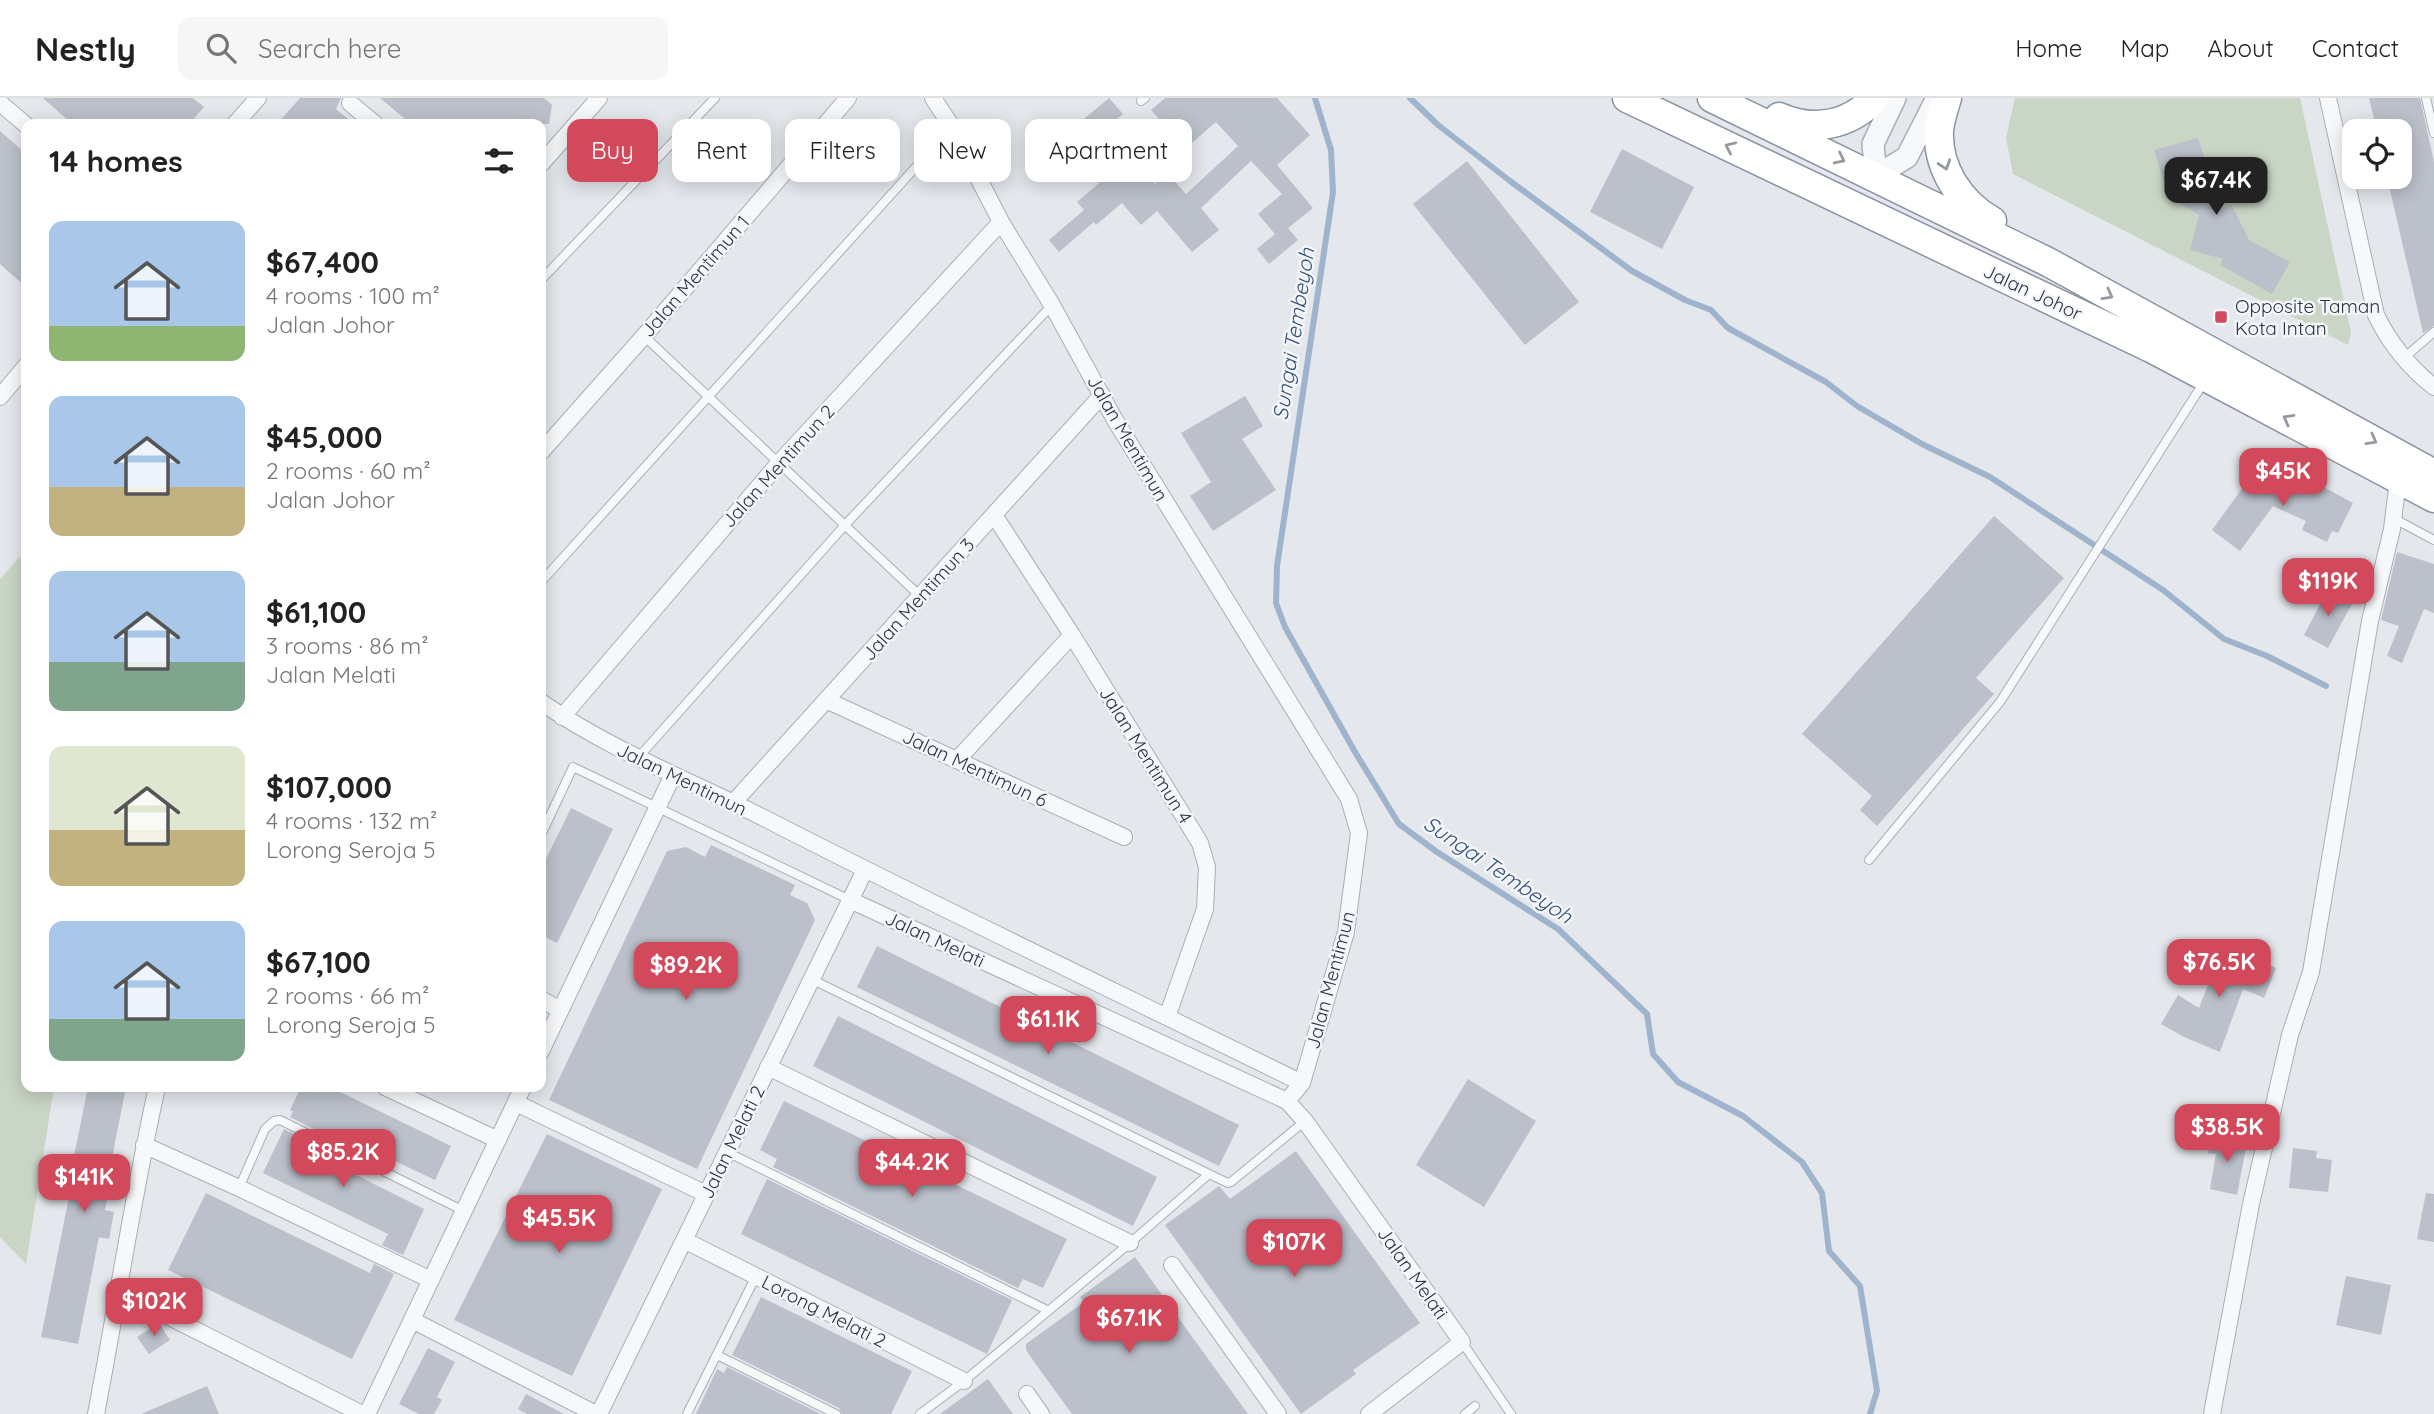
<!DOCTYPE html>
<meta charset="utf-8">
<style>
:root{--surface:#fff;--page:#f6f6f6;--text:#222;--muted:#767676;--line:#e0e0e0;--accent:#d1495b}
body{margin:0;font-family:Quicksand,sans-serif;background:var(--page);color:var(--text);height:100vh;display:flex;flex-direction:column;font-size:26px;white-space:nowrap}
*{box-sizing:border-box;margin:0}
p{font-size:23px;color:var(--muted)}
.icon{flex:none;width:38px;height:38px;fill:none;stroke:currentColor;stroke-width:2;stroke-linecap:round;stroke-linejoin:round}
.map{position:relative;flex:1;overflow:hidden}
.sheet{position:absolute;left:21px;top:21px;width:525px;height:973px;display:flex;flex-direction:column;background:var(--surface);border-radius:14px;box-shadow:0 4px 18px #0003}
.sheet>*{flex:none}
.banner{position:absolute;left:567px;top:21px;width:665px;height:63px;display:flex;gap:14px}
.controls{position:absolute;left:2342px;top:21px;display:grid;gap:14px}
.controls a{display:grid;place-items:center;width:70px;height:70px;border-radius:14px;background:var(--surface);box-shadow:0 4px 18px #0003;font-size:35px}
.price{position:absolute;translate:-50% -60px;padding:0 16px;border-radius:14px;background:var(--accent);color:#fff;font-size:23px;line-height:46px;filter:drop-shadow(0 2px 4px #0008)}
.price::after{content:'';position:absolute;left:50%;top:42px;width:21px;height:16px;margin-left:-10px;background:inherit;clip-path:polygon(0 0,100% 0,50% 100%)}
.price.selected{background:#222;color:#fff}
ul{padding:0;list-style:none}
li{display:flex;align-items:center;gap:21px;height:175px;padding:0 28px}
li span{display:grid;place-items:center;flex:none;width:196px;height:140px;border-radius:14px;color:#555}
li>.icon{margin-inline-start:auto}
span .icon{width:84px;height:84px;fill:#fffc;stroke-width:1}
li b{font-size:30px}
h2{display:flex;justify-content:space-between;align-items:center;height:84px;padding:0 28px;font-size:30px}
.tag{padding:0 24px;border-radius:14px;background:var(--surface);box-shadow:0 4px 18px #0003;font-size:24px;line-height:63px}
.tag.selected{background:var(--accent);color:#fff}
header{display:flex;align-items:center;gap:42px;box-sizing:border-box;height:98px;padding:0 35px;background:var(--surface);border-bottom:2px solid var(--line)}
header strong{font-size:33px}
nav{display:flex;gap:38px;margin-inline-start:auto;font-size:24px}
.search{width:490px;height:63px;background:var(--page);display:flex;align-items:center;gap:18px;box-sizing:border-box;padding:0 24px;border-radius:14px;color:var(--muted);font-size:26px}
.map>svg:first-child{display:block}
.green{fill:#c9d6c5}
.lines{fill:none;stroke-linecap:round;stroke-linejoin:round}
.stream{stroke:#9fb4cc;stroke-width:6}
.building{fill:#bbc0ca}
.service-casing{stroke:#a9aeb7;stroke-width:10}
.minor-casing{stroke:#a9aeb7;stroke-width:18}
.tertiary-casing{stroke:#a9aeb7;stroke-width:24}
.trunk-casing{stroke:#8b94a3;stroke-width:31}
.service{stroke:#f7f8fa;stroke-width:8}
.minor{stroke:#f7f8fa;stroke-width:16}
.tertiary{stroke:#f7f8fa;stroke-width:21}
.trunk{stroke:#fff;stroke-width:28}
.oneway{stroke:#959aa2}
.poi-dot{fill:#d1495b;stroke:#f4f6f9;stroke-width:2.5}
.labels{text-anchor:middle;stroke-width:5;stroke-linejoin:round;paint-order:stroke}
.street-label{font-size:19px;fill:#2b3445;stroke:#f4f6f9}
.poi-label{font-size:19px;fill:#2b3445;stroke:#f4f6f9;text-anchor:start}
.water-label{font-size:21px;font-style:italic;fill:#34527a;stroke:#f4f6f9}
</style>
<header>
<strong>Nestly</strong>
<div class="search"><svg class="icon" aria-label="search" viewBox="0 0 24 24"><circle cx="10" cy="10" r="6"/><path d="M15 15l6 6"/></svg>Search here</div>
<nav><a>Home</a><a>Map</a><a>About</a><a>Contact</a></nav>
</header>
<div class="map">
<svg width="2434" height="1316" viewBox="0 0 2434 1316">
<rect width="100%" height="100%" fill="#e4e7ec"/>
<path class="green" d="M2015 0H2300L2351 235 2348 247 2013 76 2006 40Z
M26 452V989H54L26 1166 0 1139V481Z"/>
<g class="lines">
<path class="stream" d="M1315 0 1331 52 1333 94 1277 468 1276 505 1285 529 1355 654 1399 726 1437 754 1558 831 1647 916 1653 956 1678 984 1743 1018 1802 1064 1822 1095 1829 1153 1860 1188 1877 1293 1870 1316
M1410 0 1438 27 1510 83 1632 173 1685 202 1711 212 1728 230 1826 284 1857 308 1922 346 1990 379 2163 492 2224 541 2267 558 2326 588"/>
</g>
<path class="building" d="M43 0H193L204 9 189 26H72Z
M300 0H341L336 11 354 26H277Z
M380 0H544L552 7 549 26H411Z
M1109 0 1123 16 1097 37 1095 34 1040 80 1029 67Z
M1165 0H1277L1310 37 1277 67 1313 110 1288 130 1298 142 1269 166 1257 151 1275 136 1258 116 1282 96 1251 63 1201 110 1219 132 1192 154 1157 113 1141 127 1122 105 1096 127 1094 124 1059 154 1049 142 1084 112 1077 104 1131 58 1155 86 1167 75 1186 96 1238 48 1216 24 1185 51 1151 12Z
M2369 0H2420L2434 64V228L2423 235 2387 79H2399V33H2377Z
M0 33 26 56V189L0 166Z
M2198 40 2222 111 2231 106 2249 142 2290 164 2272 196 2220 167 2223 161 2190 152 2199 117 2168 98 2154 52Z
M1622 51 1694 89 1662 151 1590 114Z
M1467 63 1579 204 1525 247 1413 106Z
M1245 298 1263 328 1242 341 1276 392 1213 433 1190 398 1211 384 1181 335Z
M2287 369 2353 405 2338 435 2332 433 2327 444 2302 432 2306 423 2273 408 2240 453 2212 432 2241 392 2248 376 2277 390Z
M1994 418 2064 480 1976 580 1994 596 1877 728 1860 712 1872 698 1802 636Z
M2397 454 2434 466V515L2424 511 2402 565 2387 558 2399 528 2381 522Z
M2328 491 2353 504 2328 550 2304 537Z
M571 710 613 731 557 845 541 837V771Z
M711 747 795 787 790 797 807 805 815 822 697 1071 549 1002 667 753 686 749 705 759Z
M877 848 1239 1027 1219 1068 857 889Z
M2223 848 2276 870 2264 900 2243 891 2220 954 2184 939 2161 926 2178 897 2199 910Z
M838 918 1157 1079 1133 1128 813 968Z
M1468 981 1536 1023 1484 1109 1416 1067Z
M88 989H126L107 1085H110L105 1112 114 1114 109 1141 99 1139 78 1246 41 1239 75 1069 72 1068Z
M301 989H330L451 1048 435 1082 349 1041 346 1047 290 1019 293 1013 290 1012Z
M784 1003 1067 1141 1043 1190 1023 1181 1018 1190 773 1069 777 1061 760 1052Z
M284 1031 340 1059 336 1067 424 1111 403 1157 382 1147 388 1136 263 1075Z
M547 1036 662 1091 572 1278 454 1222Z
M2211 1037 2247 1044 2237 1097 2210 1091 2216 1056 2208 1055Z
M2293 1050 2317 1053 2316 1060 2332 1062 2328 1094 2289 1090Z
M1296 1053 1420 1225 1353 1272 1356 1276 1301 1316 1165 1127 1219 1088 1230 1101Z
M767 1081 1012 1202 987 1256 741 1136Z
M206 1095 370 1175 374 1166 394 1176 352 1261 168 1172Z
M2426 1095 2434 1096V1144L2417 1141Z
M1135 1159 1172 1211 1248 1316H1072L1035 1265 1026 1252V1246L1084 1204 1080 1199Z
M2346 1178 2391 1187 2381 1237 2336 1227Z
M761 1199 912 1273 891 1316H842L839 1310 732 1257Z
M159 1225 170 1242 149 1256 137 1239Z
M428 1250 455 1264 437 1299 442 1302 434 1316H419L399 1306Z
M727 1269 821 1316H696L717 1271 724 1275Z
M988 1281 1013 1316H940Z
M207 1288 219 1316H141Z
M526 1296 564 1316H527L518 1311Z"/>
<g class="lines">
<defs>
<path id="service" d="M2426 0 2434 35
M1141 3 1145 0
M541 182 715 0
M644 238 920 498
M2405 259 2434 234
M2393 420 2434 442
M541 484 952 29
M637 661 845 427 1052 207
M541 737 573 669 850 802
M1869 762 2000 604 2204 284
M811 881 1209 1076
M727 1054 1047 1212
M239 1090 265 1031 274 1023 280 1022 464 1113
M1462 1244 1511 1316
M717 1257 836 1316
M687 1316 756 1178
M920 1316 964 1283 1130 1145 1209 1076 1228 1085 1231 1084 1305 1023
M1465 1316 1475 1308"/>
<path id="minor" d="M933 0 952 29 1001 124 1052 207 1115 322 1349 701 1359 735 1346 834 1302 985 1287 1003 1305 1023 1462 1244 1369 1316
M2328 0 2376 217C2389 244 2410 270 2434 289
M0 5 26 27
M350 5 375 26
M235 26 258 0
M541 66 599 0
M0 299 26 268
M541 354 644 238 848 0
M994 417 1072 537 1200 745 1207 769 1205 811 1167 919
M826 602 1124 739
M541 604C612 653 689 682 766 721 943 812 1123 897 1302 985
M562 619 779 365 1001 124
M957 662 1072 537
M733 705 1102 297
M850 802 1287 1003
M541 901 560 912
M541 953 672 679
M768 969 1130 1145
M385 989 498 1042
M516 1005 706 1096
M144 1047 239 1090 431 1182
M684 1142 964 1283
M1172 1167 1278 1316
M120 1194 362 1316
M412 1222 596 1316
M1027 1296 1041 1316
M96 1316C117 1207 133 1097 157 989
M367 1316 523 989
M599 1316 865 772
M2212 1316 2251 1106 2290 937 2311 874 2370 523 2392 431 2398 382"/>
<path id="tertiary" d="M1895 0 1873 46 1876 78 1907 59 1937 0"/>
<path id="trunk" d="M1627 0 2151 250 2434 400
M1712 0 2048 164 2434 376
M1947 0C1944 10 1940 22 1939 32 1937 70 1960 105 1992 123
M1779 19C1813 34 1849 28 1875 0"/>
</defs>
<use href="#service" class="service-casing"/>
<use href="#minor" class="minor-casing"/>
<use href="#tertiary" class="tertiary-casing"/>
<use href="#trunk" class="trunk-casing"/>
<use href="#service" class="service"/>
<use href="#minor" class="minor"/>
<use href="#tertiary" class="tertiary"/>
<use href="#trunk" class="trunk"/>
</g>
<defs><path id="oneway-chevron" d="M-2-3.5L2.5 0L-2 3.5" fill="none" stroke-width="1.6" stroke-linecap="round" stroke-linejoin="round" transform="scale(1.75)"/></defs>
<g class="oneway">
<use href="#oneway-chevron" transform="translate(1730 49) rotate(-155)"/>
<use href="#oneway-chevron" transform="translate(1840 61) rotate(26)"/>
<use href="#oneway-chevron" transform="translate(1945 67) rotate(72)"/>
<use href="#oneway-chevron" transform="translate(2108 197) rotate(29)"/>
<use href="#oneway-chevron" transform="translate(2288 321) rotate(-151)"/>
<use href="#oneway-chevron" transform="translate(2372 342) rotate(29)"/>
</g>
<rect class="poi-dot" x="2214" y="212" width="14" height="14" rx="3.5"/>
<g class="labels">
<g class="street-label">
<text transform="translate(695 178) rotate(-49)" y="7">Jalan Mentimun 1</text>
<text transform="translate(2033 194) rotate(25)" y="7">Jalan Johor</text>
<text transform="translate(1128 340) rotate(60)" y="7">Jalan Mentimun</text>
<text transform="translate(778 368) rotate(-48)" y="7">Jalan Mentimun 2</text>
<text transform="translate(918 501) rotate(-48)" y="7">Jalan Mentimun 3</text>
<text transform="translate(1146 657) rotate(58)" y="7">Jalan Mentimun 4</text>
<text transform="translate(975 670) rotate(25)" y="7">Jalan Mentimun 6</text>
<text transform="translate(682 681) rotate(26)" y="7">Jalan Mentimun</text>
<text transform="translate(935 841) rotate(25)" y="7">Jalan Melati</text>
<text transform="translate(1330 882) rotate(-75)" y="7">Jalan Mentimun</text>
<text transform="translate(732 1044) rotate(-64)" y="7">Jalan Melati 2</text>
<text transform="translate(1413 1175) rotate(55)" y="7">Jalan Melati</text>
<text transform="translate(824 1213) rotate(27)" y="7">Lorong Melati 2</text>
</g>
<g class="poi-label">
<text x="2235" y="215">Opposite Taman<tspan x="2235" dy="22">Kota Intan</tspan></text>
</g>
<g class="water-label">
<text transform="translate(1294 236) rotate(-81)" y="7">Sungai Tembeyoh</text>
<text transform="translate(1498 772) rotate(34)" y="7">Sungai Tembeyoh</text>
</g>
</g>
</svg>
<div class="controls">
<a><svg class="icon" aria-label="locate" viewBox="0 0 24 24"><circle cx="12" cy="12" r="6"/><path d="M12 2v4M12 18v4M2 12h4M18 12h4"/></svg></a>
</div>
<b class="price selected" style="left:2216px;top:119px">$67.4K</b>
<b class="price" style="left:2283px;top:410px">$45K</b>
<b class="price" style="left:2328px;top:520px">$119K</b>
<b class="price" style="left:2219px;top:901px">$76.5K</b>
<b class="price" style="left:686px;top:904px">$89.2K</b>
<b class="price" style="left:1048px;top:958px">$61.1K</b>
<b class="price" style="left:2227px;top:1066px">$38.5K</b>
<b class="price" style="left:343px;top:1091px">$85.2K</b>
<b class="price" style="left:912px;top:1101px">$44.2K</b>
<b class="price" style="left:84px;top:1116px">$141K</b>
<b class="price" style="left:559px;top:1157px">$45.5K</b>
<b class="price" style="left:1294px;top:1181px">$107K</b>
<b class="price" style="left:154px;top:1240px">$102K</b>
<b class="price" style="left:1129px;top:1257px">$67.1K</b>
<div class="banner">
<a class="tag selected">Buy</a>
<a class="tag">Rent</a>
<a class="tag">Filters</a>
<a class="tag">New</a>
<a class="tag">Apartment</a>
</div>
<section class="sheet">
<h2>14 homes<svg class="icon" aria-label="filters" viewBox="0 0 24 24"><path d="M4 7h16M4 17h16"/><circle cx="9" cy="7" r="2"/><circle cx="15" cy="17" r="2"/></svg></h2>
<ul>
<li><span style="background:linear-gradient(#a9c7e8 75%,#8fb573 0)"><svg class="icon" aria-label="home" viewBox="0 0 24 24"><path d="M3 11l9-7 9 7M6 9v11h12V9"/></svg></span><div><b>$67,400</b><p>4 rooms · 100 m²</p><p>Jalan Johor</p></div></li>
<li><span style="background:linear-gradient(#a9c7e8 65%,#c2b280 0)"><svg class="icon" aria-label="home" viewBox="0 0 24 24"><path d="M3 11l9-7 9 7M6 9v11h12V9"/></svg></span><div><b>$45,000</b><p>2 rooms · 60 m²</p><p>Jalan Johor</p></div></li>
<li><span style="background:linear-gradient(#a9c7e8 65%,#7fa58c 0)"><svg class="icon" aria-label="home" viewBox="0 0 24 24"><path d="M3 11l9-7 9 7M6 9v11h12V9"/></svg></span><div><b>$61,100</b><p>3 rooms · 86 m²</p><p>Jalan Melati</p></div></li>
<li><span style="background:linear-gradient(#dfe7d0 60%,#c2b280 0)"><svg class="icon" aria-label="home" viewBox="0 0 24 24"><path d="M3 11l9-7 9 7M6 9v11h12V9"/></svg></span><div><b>$107,000</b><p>4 rooms · 132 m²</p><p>Lorong Seroja 5</p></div></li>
<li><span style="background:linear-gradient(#a9c7e8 70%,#7fa58c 0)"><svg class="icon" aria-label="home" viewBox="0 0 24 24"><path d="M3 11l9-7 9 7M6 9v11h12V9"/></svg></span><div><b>$67,100</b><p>2 rooms · 66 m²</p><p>Lorong Seroja 5</p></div></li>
</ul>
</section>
</div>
